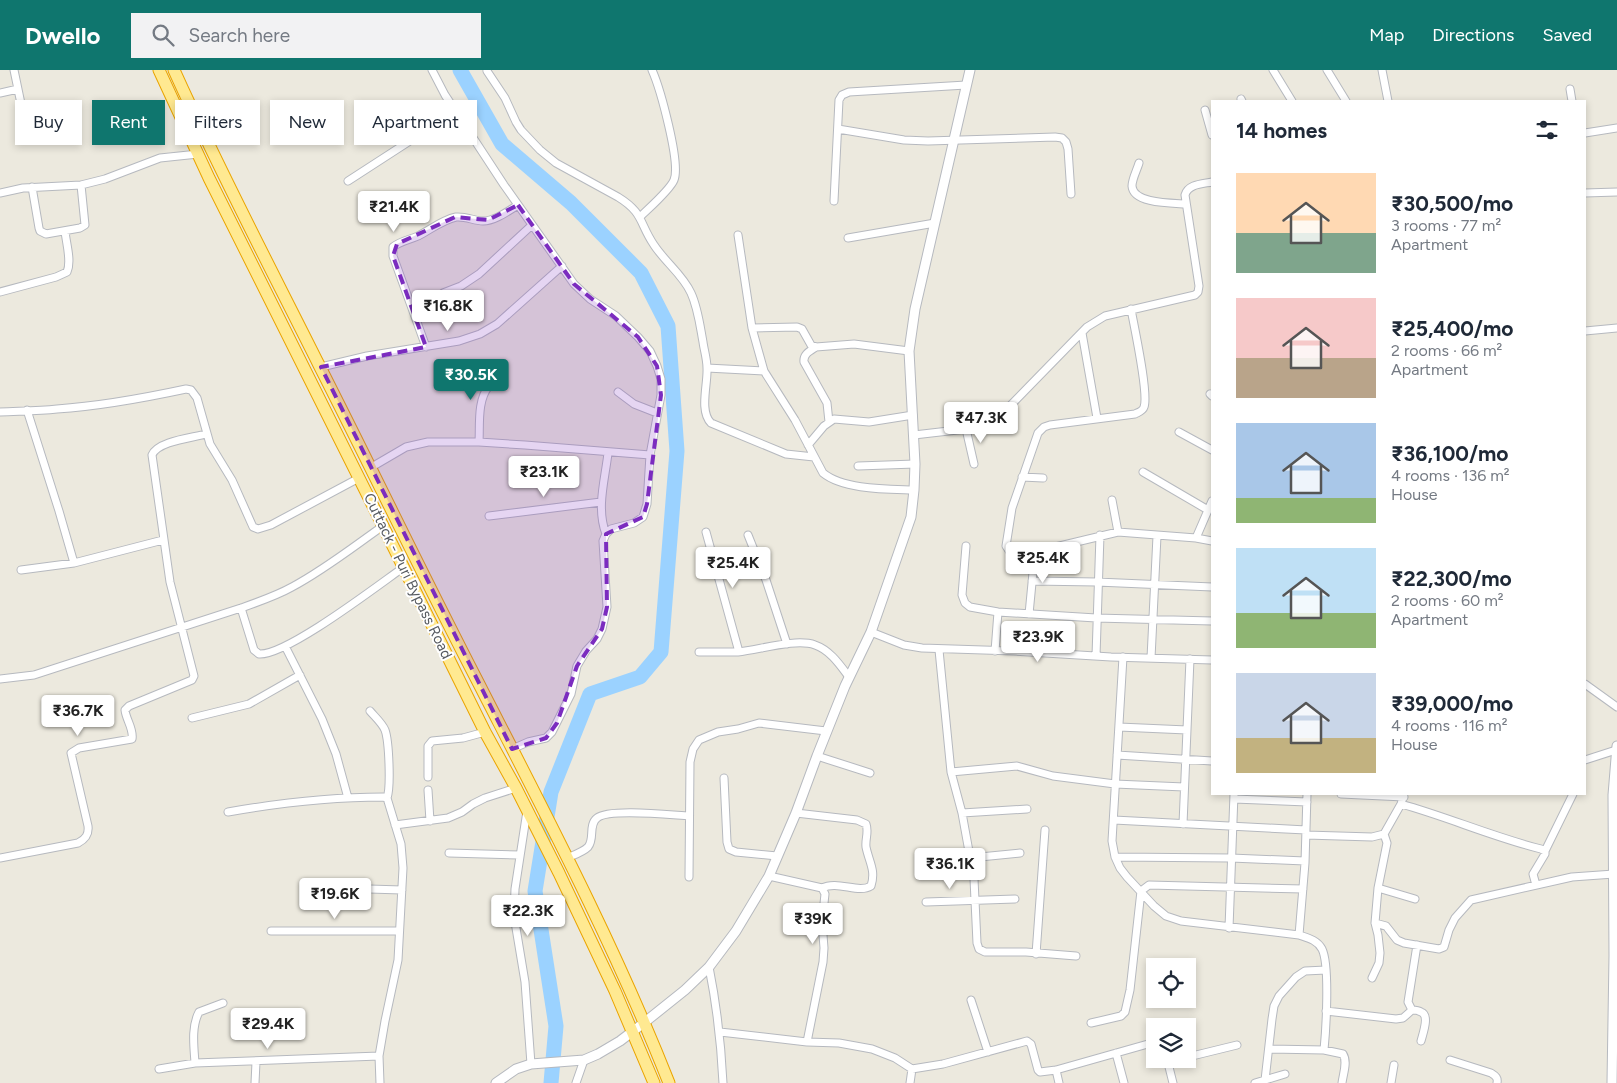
<!DOCTYPE html>
<meta charset="utf-8">
<style>
:root{--surface:#fff;--page:#f2f2f3;--text:#1f2937;--muted:#747a83;--accent:#0f766e}
body{margin:0;font-family:Figtree,sans-serif;background:var(--page);color:var(--text);height:100vh;display:flex;flex-direction:column;font-size:19px;white-space:nowrap}
*{box-sizing:border-box;margin:0}
p{font-size:16px;color:var(--muted)}
.icon{flex:none;width:28px;height:28px;fill:none;stroke:currentColor;stroke-width:2;stroke-linecap:round;stroke-linejoin:round}
.map{position:relative;flex:1;overflow:hidden}
.panel{position:absolute;left:1211px;top:30px;width:375px;height:695px;display:flex;flex-direction:column;background:var(--surface);border-radius:0px;box-shadow:0 2px 8px #0003}
.panel>*{flex:none}
.hud{position:absolute;left:15px;top:30px;width:475px;height:45px;display:flex;gap:10px}
.tools{position:absolute;left:1146px;top:888px;display:grid;gap:10px}
.tools a{display:grid;place-items:center;width:50px;height:50px;border-radius:0px;background:var(--surface);box-shadow:0 2px 8px #0003;font-size:25px}
.price{position:absolute;translate:-50% -42px;padding:0 11px;border-radius:5px;background:#fff;color:#222;font-size:16px;line-height:32px;filter:drop-shadow(0 1px 2px #0008)}
.price::after{content:'';position:absolute;left:50%;top:30px;width:15px;height:11px;margin-left:-8px;background:inherit;clip-path:polygon(0 0,100% 0,50% 100%)}
.price.on{background:var(--accent);color:#fff}
ul{padding:0;list-style:none}
li{display:flex;align-items:center;gap:15px;height:125px;padding:0 25px}
li span{display:grid;place-items:center;flex:none;width:140px;height:100px;border-radius:0px;color:#555}
li>.icon{margin-inline-start:auto}
span .icon{width:60px;height:60px;fill:#fffc;stroke-width:1}
li b{font-size:21px}
h2{display:flex;justify-content:space-between;align-items:center;height:60px;padding:0 25px;font-size:21px}
.tag{padding:0 18px;border-radius:0px;background:var(--surface);box-shadow:0 2px 8px #0003;font-size:18px;line-height:45px}
.tag.on{background:var(--accent);color:#fff}
header{display:flex;align-items:center;gap:30px;box-sizing:border-box;height:70px;padding:0 25px;background:var(--accent);color:#fff}
header strong{font-size:24px}
nav{display:flex;gap:28px;margin-inline-start:auto;font-size:18px}
.search{width:350px;height:45px;background:var(--page);display:flex;align-items:center;gap:12px;box-sizing:border-box;padding:0 18px;border-radius:0px;color:var(--muted);font-size:19px}
.map>svg:first-child{display:block}
.lines{fill:none;stroke-linecap:round;stroke-linejoin:round}
.river{stroke:#9bd2ff;stroke-width:15}
.minor-casing{stroke:#b6b9bf;stroke-width:9}
.tertiary-casing{stroke:#b6b9bf;stroke-width:11}
.trunk-casing{stroke:#eaa400;stroke-width:13}
.minor{stroke:#fff;stroke-width:7}
.tertiary{stroke:#fff;stroke-width:9}
.trunk{stroke:#ffe991;stroke-width:11}
.marked{fill:#7b2cbf;fill-opacity:0.2;stroke:#7b2cbf;stroke-width:4;stroke-dasharray:10 6;stroke-linejoin:round}
.labels{text-anchor:middle;stroke-width:4;stroke-linejoin:round;paint-order:stroke}
.street-label{font-size:15px;fill:#575b61;stroke:#fff}
</style>
<header>
<strong>Dwello</strong>
<div class="search"><svg class="icon" aria-label="search" viewBox="0 0 24 24"><circle cx="10" cy="10" r="6"/><path d="M15 15l6 6"/></svg>Search here</div>
<nav><a>Map</a><a>Directions</a><a>Saved</a></nav>
</header>
<div class="map">
<svg width="1617" height="1013" viewBox="0 0 1617 1013">
<rect width="100%" height="100%" fill="#ece9de"/>
<g class="lines">
<path class="river" d="M460 0 502 74 571 133 641 203 668 256 677 381 661 582 640 607 590 624 551 722 535 821 556 956 551 1013"/>
<defs>
<path id="minor" d="M14 0 24 48
M432 0 445 25 504 115 574 214 590 229 616 246 638 267 650 281 657 296 661 309V325L650 385 647 434 643 447 634 453 611 459 606 464 603 471 607 537 602 559 597 569 586 581 577 596 571 624 552 662 546 668 528 672 512 679
M1273 0 1292 31
M1327 0 1346 31
M1382 0 1388 31
M487 1 505 28 516 52 521 60 540 80 556 93 618 127C644 143 639 153 654 175 665 192 683 205 691 223 698 238 700 256 703 272 704 280 707 289 707 298 708 314 699 341 711 353L786 384 814 387
M1570 19 1572 31
M0 23 18 19
M1241 29 1242 31
M1205 40 1212 65
M838 59 904 70 928 71 1055 67 1062 68 1066 72 1068 79 1071 124
M1585 63 1617 58
M1139 93C1137 100 1132 109 1132 116 1133 134 1173 133 1186 134
M348 111 456 41
M32 117 39 158 40 161 46 164 80 158 85 155 81 115
M0 123 23 118 81 115 105 109 160 88 198 84
M1585 123 1617 122
M834 131 839 30 842 25 849 22 966 15
M640 147C649 138 670 120 674 110 681 93 660 18 652 0
M738 165 752 258 764 301 795 350 823 403C844 420 888 419 914 420
M848 168 935 153
M0 222 56 207 67 202C72 191 66 173 65 161
M443 223 461 216 479 204 532 155
M1131 239C1134 256 1149 324 1144 337 1143 341 1139 342 1135 344L1050 355 1044 357 1038 363 1012 438 1006 476 1012 485H1022L1118 462 1196 468 1212 471
M752 258 797 257 802 259 811 275 816 277 854 274 909 281
M1585 261 1617 258
M1082 263 1097 348
M426 277 393 186V177C400 171 409 170 418 166 430 160 442 150 456 147 466 146 474 151 483 151 495 151 508 141 518 135
M816 277C810 281 803 284 804 292L827 333 829 352
M321 297 367 286 459 271 480 264 497 254 562 196
M707 298 764 301
M618 322 634 334 657 343
M1210 324 1212 326
M27 340 59 441 74 493
M0 342C19 341 38 341 57 339 101 336 144 328 186 319L191 320 197 328 210 374 232 410 253 457 258 459 271 455 359 408
M966 359 974 394
M1179 362 1212 380
M914 365 966 359 991 351 1007 339 1087 257 1105 246 1195 225 1198 222 1199 216 1185 125C1188 114 1202 114 1212 112
M479 372C480 355 477 330 489 316 492 312 497 309 501 305
M808 375 824 356 834 349 869 352 913 345
M858 396 915 394
M370 398 406 377 428 372H479L525 375 650 385
M1143 402 1208 440
M1022 407 1043 408
M1112 430 1118 462
M489 446 601 432
M706 462 739 582
M606 464C596 438 605 410 608 383
M748 465 766 510 787 574
M1196 468 1212 431
M966 476 962 525 965 533 970 537 998 542 1096 548 1212 551
M21 500 74 493 163 470
M1032 511 1097 512 1212 517
M241 538 254 580 259 584C286 586 377 516 404 497
M1029 544 1035 482
M871 562 904 575 922 578 1014 581 1111 587 1212 590
M285 576 322 649 336 684 348 728
M939 580 951 702 962 743 974 809 977 873 979 879 985 882H1026L1076 886
M995 581 998 542
M699 582C712 582 725 582 738 582 759 580 796 568 815 575 830 580 840 595 849 607
M1096 586 1100 465
M1123 587 1112 771 1115 787 1120 798 1127 807 1154 836 1166 846 1181 851 1299 865C1308 868 1317 870 1322 879 1330 895 1326 960 1324 980
M1151 588 1157 466
M0 609 34 605 241 538C258 532 276 526 292 517 324 500 353 477 383 456
M1585 614 1617 637
M370 641C375 647 382 653 385 660 389 671 391 717 387 728
M192 648 249 634 300 605
M1119 657 1187 660
M1117 685 1212 691
M817 686 870 703
M1585 690 1616 680
M951 702 1017 696 1053 706 1115 714 1184 717
M428 707V676L432 671 463 668 485 662
M724 708 727 772 729 779 736 782 777 786
M428 720 430 751
M1341 724 1404 727
M1234 729 1307 732
M1401 734C1448 747 1493 767 1541 779L1545 781V784L1533 804 1536 815
M527 741 515 819 514 846 525 912 531 994
M228 742C279 733 331 727 383 727L387 728 401 774 403 798 398 890 385 951 379 986 380 1013
M796 743 857 750 866 754C869 762 865 769 866 777 869 792 876 800 871 816 858 824 838 810 822 818
M962 743 1027 739
M1114 750 1306 760
M1183 754 1190 589
M395 755 448 748 462 742 473 734 485 728 516 718
M1306 765 1372 767 1384 764 1401 734 1404 724
M1545 781 1573 724
M449 783 520 785
M1115 787 1231 788 1305 791
M0 788 78 773C86 769 89 764 88 756L71 683 79 678 132 669C134 659 126 650 125 640L129 636 192 610 194 606 170 512 152 385C158 371 192 368 206 364
M567 788C574 785 583 782 588 777 595 769 588 755 597 748 609 738 671 745 689 746
M970 788 1020 783
M769 806 822 818 825 824 822 852 824 878 823 892 807 972
M689 807 690 692 693 679 699 670 718 662 738 659 759 653 826 661
M336 818 402 820
M1378 818 1415 829
M926 832 1015 829
M1375 853 1386 856 1397 870 1404 873 1439 879 1444 877 1449 860 1455 848 1471 830 1572 807 1614 804
M1229 858 1234 724
M271 861H399
M1299 865 1305 793 1307 724
M1417 875 1408 932 1412 940C1415 940 1418 940 1421 942 1430 945 1423 963 1421 971
M1036 884 1045 760
M709 897C717 937 721 972 723 1013
M1372 908 1379 893 1380 883 1378 865 1375 853 1378 818 1387 773 1384 764
M971 930 988 982
M1326 941 1396 949 1403 948 1412 940
M1091 953 1121 946 1125 942 1130 920 1141 821 1149 815 1303 819
M720 962 807 972 839 973 872 979 895 988 912 999 943 994 1027 971 1031 974 1038 1000 1040 1002 1056 1000 1155 972
M1269 979 1324 980 1343 984C1348 992 1343 1004 1342 1013
M1116 983 1124 1013
M1188 987 1237 975
M1167 989 1173 1013
M1450 990 1491 1003C1496 1006 1498 1008 1497 1013
M1168 991 1179 989
M195 993C194 977 191 957 199 942L223 933
M159 999 195 993 379 986
M1056 1000 1059 1013
M1265 1010 1272 949 1274 936 1279 926 1296 907 1305 901 1326 900
M255 1013 256 992
M576 1013 584 990
M910 1013 912 999
M1255 1013 1285 1004
M1391 1013 1394 995"/>
<path id="tertiary" d="M496 1013 516 999 531 994 584 990 598 984 620 971 645 952 685 920 709 897 736 861 769 806 796 743 817 686 845 616 871 562 911 447 914 420 915 394 909 281 915 239 970 0
M1612 1013 1614 886 1613 725 1617 676"/>
<path id="trunk" d="M159 0 209 108 383 456 485 662 516 718 559 803 615 921 654 1013
M174 0C219 100 270 197 319 295 373 401 424 508 479 614 546 745 615 876 669 1013"/>
</defs>
<use href="#minor" class="minor-casing"/>
<use href="#tertiary" class="tertiary-casing"/>
<use href="#trunk" class="trunk-casing"/>
<use href="#minor" class="minor"/>
<use href="#tertiary" class="tertiary"/>
<use href="#trunk" class="trunk"/>
</g>
<path class="marked" d="M518 135 574 214 638 267 657 296 661 325 647 434 643 447 606 464 607 537 602 559 577 596 557 653 546 668 512 679 321 297 426 277 393 186 397 174 455 147 488 150Z"/>
<g class="labels">
<g class="street-label">
<text transform="translate(408 506) rotate(64)" y="5">Cuttack - Puri Bypass Road</text>
</g>
</g>
</svg>
<div class="tools">
<a><svg class="icon" aria-label="locate" viewBox="0 0 24 24"><circle cx="12" cy="12" r="6"/><path d="M12 2v4M12 18v4M2 12h4M18 12h4"/></svg></a>
<a><svg class="icon" aria-label="layers" viewBox="0 0 24 24"><path d="M12 4l9 5-9 5-9-5zM3 14l9 5 9-5"/></svg></a>
</div>
<b class="price" style="left:394px;top:163px">₹21.4K</b>
<b class="price" style="left:448px;top:262px">₹16.8K</b>
<b class="price on" style="left:471px;top:331px">₹30.5K</b>
<b class="price" style="left:981px;top:374px">₹47.3K</b>
<b class="price" style="left:544px;top:428px">₹23.1K</b>
<b class="price" style="left:1043px;top:514px">₹25.4K</b>
<b class="price" style="left:733px;top:519px">₹25.4K</b>
<b class="price" style="left:1038px;top:593px">₹23.9K</b>
<b class="price" style="left:78px;top:667px">₹36.7K</b>
<b class="price" style="left:950px;top:820px">₹36.1K</b>
<b class="price" style="left:335px;top:850px">₹19.6K</b>
<b class="price" style="left:528px;top:867px">₹22.3K</b>
<b class="price" style="left:813px;top:875px">₹39K</b>
<b class="price" style="left:268px;top:980px">₹29.4K</b>
<div class="hud">
<a class="tag">Buy</a>
<a class="tag on">Rent</a>
<a class="tag">Filters</a>
<a class="tag">New</a>
<a class="tag">Apartment</a>
</div>
<section class="panel">
<h2>14 homes<svg class="icon" aria-label="filters" viewBox="0 0 24 24"><path d="M4 7h16M4 17h16"/><circle cx="9" cy="7" r="2"/><circle cx="15" cy="17" r="2"/></svg></h2>
<ul>
<li><span style="background:linear-gradient(#ffd9b3 60%,#7fa58c 0)"><svg class="icon" aria-label="home" viewBox="0 0 24 24"><path d="M3 11l9-7 9 7M6 9v11h12V9"/></svg></span><div><b>₹30,500/mo</b><p>3 rooms · 77 m²</p><p>Apartment</p></div></li>
<li><span style="background:linear-gradient(#f6c9c9 60%,#b9a48a 0)"><svg class="icon" aria-label="home" viewBox="0 0 24 24"><path d="M3 11l9-7 9 7M6 9v11h12V9"/></svg></span><div><b>₹25,400/mo</b><p>2 rooms · 66 m²</p><p>Apartment</p></div></li>
<li><span style="background:linear-gradient(#a9c7e8 75%,#8fb573 0)"><svg class="icon" aria-label="home" viewBox="0 0 24 24"><path d="M3 11l9-7 9 7M6 9v11h12V9"/></svg></span><div><b>₹36,100/mo</b><p>4 rooms · 136 m²</p><p>House</p></div></li>
<li><span style="background:linear-gradient(#bfe0f5 65%,#8fb573 0)"><svg class="icon" aria-label="home" viewBox="0 0 24 24"><path d="M3 11l9-7 9 7M6 9v11h12V9"/></svg></span><div><b>₹22,300/mo</b><p>2 rooms · 60 m²</p><p>Apartment</p></div></li>
<li><span style="background:linear-gradient(#c9d6e8 65%,#c2b280 0)"><svg class="icon" aria-label="home" viewBox="0 0 24 24"><path d="M3 11l9-7 9 7M6 9v11h12V9"/></svg></span><div><b>₹39,000/mo</b><p>4 rooms · 116 m²</p><p>House</p></div></li>
</ul>
</section>
</div>
